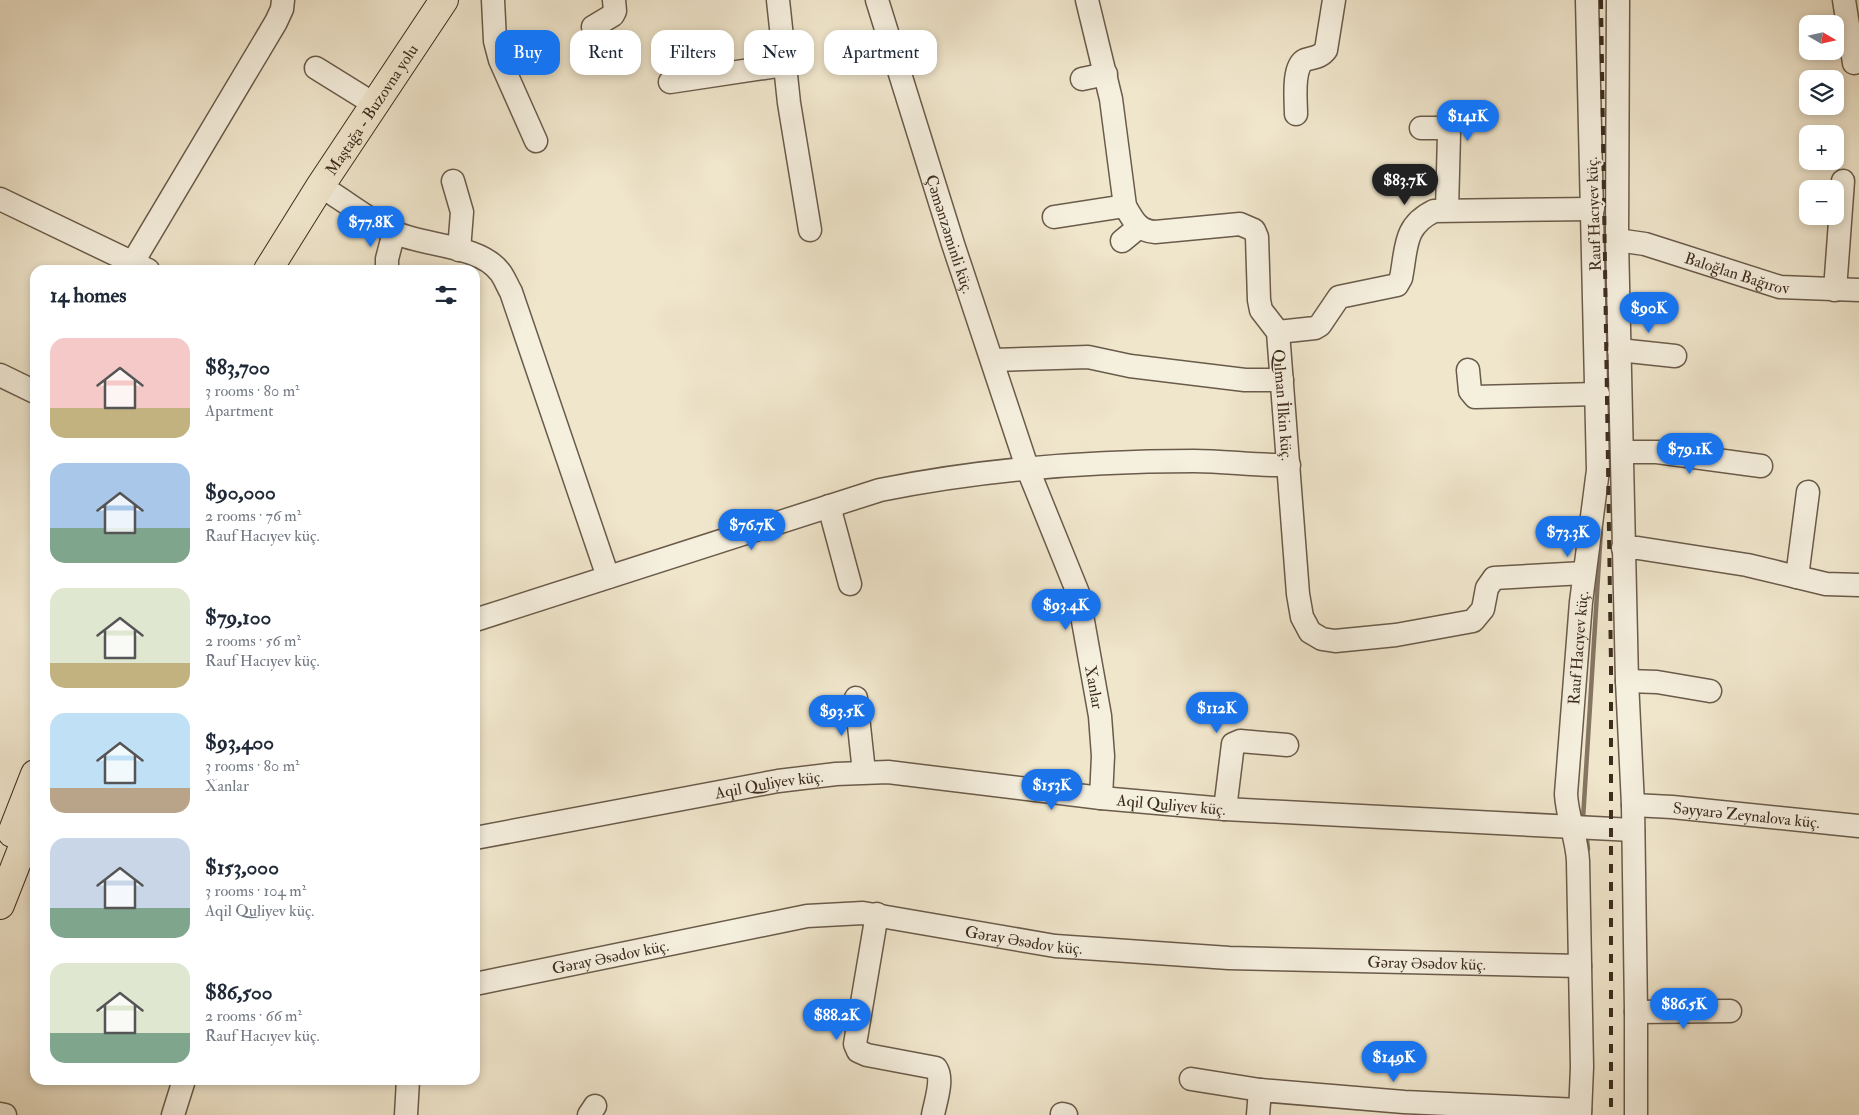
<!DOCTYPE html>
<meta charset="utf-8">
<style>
:root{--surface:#fff;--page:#f2f2f3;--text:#1f2937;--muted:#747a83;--accent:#1a73e8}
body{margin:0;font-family:"IM FELL Double Pica",serif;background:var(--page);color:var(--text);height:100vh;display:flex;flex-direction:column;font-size:19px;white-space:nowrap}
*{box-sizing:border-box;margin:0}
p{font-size:16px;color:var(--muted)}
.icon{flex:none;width:28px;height:28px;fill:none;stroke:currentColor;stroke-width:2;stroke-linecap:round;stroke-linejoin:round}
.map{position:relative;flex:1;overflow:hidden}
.side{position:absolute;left:30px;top:265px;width:450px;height:820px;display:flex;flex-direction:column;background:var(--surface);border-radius:15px;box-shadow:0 2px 8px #0003}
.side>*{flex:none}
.banner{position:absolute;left:495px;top:30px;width:475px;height:45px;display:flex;gap:10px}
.needle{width:32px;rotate:99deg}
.tools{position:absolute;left:1799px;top:15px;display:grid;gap:10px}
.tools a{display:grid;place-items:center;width:45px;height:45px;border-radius:10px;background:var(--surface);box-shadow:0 2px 8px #0003;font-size:25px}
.price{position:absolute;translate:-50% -42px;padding:0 11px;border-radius:18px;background:var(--accent);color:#fff;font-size:16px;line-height:32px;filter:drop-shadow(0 1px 2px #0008)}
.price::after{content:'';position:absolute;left:50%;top:30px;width:15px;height:11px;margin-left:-8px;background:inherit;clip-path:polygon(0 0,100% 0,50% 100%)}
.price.on{background:#222;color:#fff}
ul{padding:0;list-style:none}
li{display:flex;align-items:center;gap:15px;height:125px;padding:0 20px}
li span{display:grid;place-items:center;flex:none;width:140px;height:100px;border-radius:15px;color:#555}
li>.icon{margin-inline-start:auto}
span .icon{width:60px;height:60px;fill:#fffc;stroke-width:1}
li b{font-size:21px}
h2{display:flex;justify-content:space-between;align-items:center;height:60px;padding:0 20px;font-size:21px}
.chip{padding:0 18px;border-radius:15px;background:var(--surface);box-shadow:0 2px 8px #0003;font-size:18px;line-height:45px}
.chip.on{background:var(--accent);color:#fff}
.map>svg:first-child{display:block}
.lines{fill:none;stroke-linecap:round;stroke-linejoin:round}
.stream{stroke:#847663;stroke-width:4.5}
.minor-casing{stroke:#6a5b4a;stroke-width:25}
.major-casing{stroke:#3d2d1f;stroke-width:30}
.minor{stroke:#f5efde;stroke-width:22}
.major{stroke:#f0e6cc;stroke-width:28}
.rail{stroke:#3d2d1f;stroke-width:4;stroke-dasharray:9 9;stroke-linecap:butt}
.labels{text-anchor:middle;stroke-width:4.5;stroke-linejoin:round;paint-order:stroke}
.street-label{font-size:16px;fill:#3d2d1f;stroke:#f5efde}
</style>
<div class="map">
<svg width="1859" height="1115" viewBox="0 0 1859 1115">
<rect width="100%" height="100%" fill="#f0e6cc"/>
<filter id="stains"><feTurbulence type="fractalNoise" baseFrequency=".004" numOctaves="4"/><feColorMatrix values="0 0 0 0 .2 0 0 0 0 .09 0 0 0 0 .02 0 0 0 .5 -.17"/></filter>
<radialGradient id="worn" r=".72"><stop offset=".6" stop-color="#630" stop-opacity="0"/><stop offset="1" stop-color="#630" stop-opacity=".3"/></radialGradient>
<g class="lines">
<path class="stream" d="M1583 819 1601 529
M1587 840 1588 849"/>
<defs>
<g id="minor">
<path d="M493 0 495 41 500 60 536 141"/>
<path d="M778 0 789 103 810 230"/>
<path id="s1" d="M877 0 953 244 1027 467 1078 593 1100 716 1103 756 1101 798"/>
<path id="s2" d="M1087 0 1111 99 1125 206C1133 220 1138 231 1155 232L1240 224 1254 230 1257 237 1259 300 1261 310 1278 332 1298 594 1302 617 1310 632 1322 639 1335 641 1396 635 1473 621 1483 609 1487 588 1494 578 1584 573"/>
<path d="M1618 0 1617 240 1627 681 1633 805 1636 1012V1115"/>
<path d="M1844 0 1854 63"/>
<path d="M593 27 613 15 615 11 614 0"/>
<path d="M316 68 374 104"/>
<path d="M1082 79 1106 74"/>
<path d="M670 82 784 65"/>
<path d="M1296 114C1296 102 1292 66 1305 60 1313 57 1320 58 1326 50L1334 0"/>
<path d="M1421 128H1442L1449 134 1447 210"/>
<path d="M453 181 462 212 459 250"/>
<path d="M333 194C353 207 374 223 396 233 425 246 480 245 500 272 504 277 507 285 511 292L608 577"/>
<path d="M0 199 148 270"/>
<path d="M1054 217 1125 206"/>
<path id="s3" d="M1617 240 1645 244 1780 287 1859 290"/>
<path d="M1122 241 1139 227"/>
<path d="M133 262 276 22 282 9 283 0"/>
<path d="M387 270V259L394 232"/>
<path d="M1835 290 1843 181"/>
<path d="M1278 332 1315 328 1320 325 1339 297 1397 285 1401 278C1407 248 1403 226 1434 211L1593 209"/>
<path d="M1619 350 1675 356"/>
<path d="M992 360 1088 357 1130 366 1245 380H1282"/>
<path d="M1468 370 1470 391 1475 397 1598 394"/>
<path d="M0 375 35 392"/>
<path d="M1622 452H1657L1761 466"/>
<path d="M829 506 850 584"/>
<path d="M1623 548H1638L1747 565 1826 584 1859 585"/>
<path d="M1797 577 1808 492"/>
<path d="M475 620 880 490C984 469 1089 461 1194 461 1226 461 1257 466 1289 465"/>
<path d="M1627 681 1657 682 1710 691"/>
<path d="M856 698 864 772"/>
<path id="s4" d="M1633 805 1672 807 1859 826"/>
<path d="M1225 809 1233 744 1240 741 1287 745"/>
<path id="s5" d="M475 838 778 781 836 774 888 772 1101 798 1225 809 1633 830"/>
<path d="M877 914 855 1044 858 1051 867 1055 936 1068C944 1079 935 1103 933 1115"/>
<path id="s6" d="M475 984 807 916 863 913 1055 946 1229 958 1580 966"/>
<path d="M1636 1012 1730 1011"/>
<path d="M1191 1079 1260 1090"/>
<path d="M0 1114 5 1115"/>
<path d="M1062 1114 1066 1115"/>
<path d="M173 1115 184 1080"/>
<path d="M406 1115 408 1080"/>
<path d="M589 1115 595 1106"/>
<path d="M1258 1115 1260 1090 1404 1102 1580 1110"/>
<path id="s7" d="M1580 1115 1582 1067 1578 861C1577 838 1567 817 1566 794L1581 602 1598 470 1587 0"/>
</g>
<g id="major">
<path id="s8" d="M268 270 321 185 444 0"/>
<path d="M12 833 35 774"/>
<path d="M0 905 35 816"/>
</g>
</defs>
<use href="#minor" class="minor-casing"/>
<use href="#major" class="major-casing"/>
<use href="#minor" class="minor"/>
<use href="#major" class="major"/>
<path class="rail" d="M1601 0 1611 664V1115"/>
</g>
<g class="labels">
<g class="street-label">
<text dy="6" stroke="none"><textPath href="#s8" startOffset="191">Maştağa - Buzovna yolu</textPath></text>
<text transform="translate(1593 214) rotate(-92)" y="6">Rauf Hacıyev küç.</text>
<text dy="6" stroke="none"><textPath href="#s1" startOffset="245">Çəmənzəminli küç.</textPath></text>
<text dy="6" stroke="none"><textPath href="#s3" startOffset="125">Baloğlan Bağırov</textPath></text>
<text dy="6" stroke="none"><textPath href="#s2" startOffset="534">Qılman İlkin küç.</textPath></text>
<text dy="6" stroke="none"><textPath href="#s7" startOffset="469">Rauf Hacıyev küç.</textPath></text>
<text dy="6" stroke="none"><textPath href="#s1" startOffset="722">Xanlar</textPath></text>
<text dy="6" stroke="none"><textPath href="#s5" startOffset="299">Aqil Quliyev küç.</textPath></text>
<text dy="6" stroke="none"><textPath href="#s5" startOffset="704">Aqil Quliyev küç.</textPath></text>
<text dy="6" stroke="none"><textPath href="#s4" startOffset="114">Səyyarə Zeynalova küç.</textPath></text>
<text dy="6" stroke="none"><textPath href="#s6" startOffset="558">Gəray Əsədov küç.</textPath></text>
<text dy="6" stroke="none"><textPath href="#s6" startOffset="138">Gəray Əsədov küç.</textPath></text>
<text dy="6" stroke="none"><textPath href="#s6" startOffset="962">Gəray Əsədov küç.</textPath></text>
</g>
</g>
<rect width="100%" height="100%" filter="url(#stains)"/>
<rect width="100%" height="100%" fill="url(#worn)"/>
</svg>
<div class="tools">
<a><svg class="needle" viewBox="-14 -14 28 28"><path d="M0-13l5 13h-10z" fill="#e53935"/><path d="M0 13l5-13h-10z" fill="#747a83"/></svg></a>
<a><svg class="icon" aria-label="layers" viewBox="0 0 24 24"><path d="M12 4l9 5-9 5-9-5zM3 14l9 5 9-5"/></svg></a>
<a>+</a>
<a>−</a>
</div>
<b class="price" style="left:1468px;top:142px">$141K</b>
<b class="price on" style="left:1405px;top:206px">$83.7K</b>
<b class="price" style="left:371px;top:248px">$77.8K</b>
<b class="price" style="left:1649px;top:334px">$90K</b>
<b class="price" style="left:1690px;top:475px">$79.1K</b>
<b class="price" style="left:752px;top:551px">$76.7K</b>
<b class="price" style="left:1568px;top:558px">$73.3K</b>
<b class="price" style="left:1066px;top:631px">$93.4K</b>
<b class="price" style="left:1217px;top:734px">$112K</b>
<b class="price" style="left:842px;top:737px">$93.5K</b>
<b class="price" style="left:1052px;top:811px">$153K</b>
<b class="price" style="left:1684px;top:1030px">$86.5K</b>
<b class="price" style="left:837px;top:1041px">$88.2K</b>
<b class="price" style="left:1394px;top:1083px">$149K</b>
<div class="banner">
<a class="chip on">Buy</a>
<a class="chip">Rent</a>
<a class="chip">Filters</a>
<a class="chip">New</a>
<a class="chip">Apartment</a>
</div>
<section class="side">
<h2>14 homes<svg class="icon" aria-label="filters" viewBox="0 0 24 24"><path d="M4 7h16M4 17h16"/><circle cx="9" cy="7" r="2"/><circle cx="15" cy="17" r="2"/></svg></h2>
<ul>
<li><span style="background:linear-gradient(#f6c9c9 70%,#c2b280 0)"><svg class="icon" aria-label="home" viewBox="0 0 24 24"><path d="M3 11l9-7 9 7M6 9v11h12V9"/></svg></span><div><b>$83,700</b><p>3 rooms · 80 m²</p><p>Apartment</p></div></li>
<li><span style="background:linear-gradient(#a9c7e8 65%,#7fa58c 0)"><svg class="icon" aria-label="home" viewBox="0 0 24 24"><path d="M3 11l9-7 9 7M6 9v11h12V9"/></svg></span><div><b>$90,000</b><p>2 rooms · 76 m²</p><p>Rauf Hacıyev küç.</p></div></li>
<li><span style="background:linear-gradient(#dfe7d0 75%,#c2b280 0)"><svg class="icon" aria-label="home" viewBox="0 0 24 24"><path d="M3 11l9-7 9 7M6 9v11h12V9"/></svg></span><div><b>$79,100</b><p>2 rooms · 56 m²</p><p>Rauf Hacıyev küç.</p></div></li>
<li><span style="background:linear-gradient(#bfe0f5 75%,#b9a48a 0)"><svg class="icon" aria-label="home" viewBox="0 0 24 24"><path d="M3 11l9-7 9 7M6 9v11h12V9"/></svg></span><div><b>$93,400</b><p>3 rooms · 80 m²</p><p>Xanlar</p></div></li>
<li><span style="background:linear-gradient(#c9d6e8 70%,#7fa58c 0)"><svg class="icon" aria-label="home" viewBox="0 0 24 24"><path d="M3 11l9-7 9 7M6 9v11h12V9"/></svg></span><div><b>$153,000</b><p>3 rooms · 104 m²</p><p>Aqil Quliyev küç.</p></div></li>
<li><span style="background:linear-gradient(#dfe7d0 70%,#7fa58c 0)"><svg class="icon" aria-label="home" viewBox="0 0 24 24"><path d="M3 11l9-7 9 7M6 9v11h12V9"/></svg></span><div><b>$86,500</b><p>2 rooms · 66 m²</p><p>Rauf Hacıyev küç.</p></div></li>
</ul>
</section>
</div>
